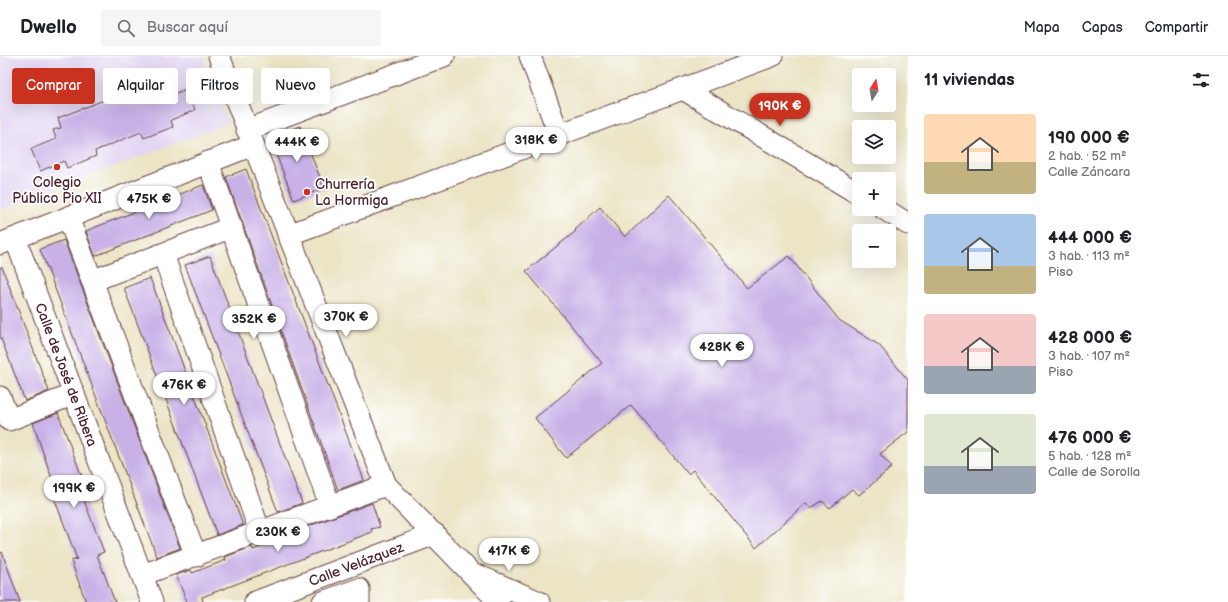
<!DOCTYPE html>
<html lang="es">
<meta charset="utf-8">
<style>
:root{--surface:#fff;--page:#f6f6f6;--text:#202124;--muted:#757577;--line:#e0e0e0;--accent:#c8321e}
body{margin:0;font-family:"Balsamiq Sans",sans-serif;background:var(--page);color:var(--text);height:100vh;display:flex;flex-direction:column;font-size:15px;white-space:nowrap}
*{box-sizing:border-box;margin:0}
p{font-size:13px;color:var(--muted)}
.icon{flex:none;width:22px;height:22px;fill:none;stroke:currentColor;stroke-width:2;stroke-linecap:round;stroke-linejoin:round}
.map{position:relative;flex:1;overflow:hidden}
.drawer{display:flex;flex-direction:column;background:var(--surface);width:320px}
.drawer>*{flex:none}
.hud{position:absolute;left:12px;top:12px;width:380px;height:36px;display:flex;gap:8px}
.needle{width:26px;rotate:11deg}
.controls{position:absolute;left:852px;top:12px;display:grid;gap:8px}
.controls a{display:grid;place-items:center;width:44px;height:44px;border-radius:4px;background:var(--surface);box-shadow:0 4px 16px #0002;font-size:20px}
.price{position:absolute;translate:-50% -34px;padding:0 9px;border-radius:14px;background:#fff;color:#222;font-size:13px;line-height:26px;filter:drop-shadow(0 1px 2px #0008)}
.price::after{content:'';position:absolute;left:50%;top:24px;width:12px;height:9px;margin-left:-6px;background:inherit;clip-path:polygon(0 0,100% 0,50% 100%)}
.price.current{background:var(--accent);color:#fff}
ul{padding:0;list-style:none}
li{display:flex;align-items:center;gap:12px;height:100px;padding:0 16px}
li span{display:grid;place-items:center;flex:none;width:112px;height:80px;border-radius:4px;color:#555}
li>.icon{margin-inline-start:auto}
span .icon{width:48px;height:48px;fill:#fffc;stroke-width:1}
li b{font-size:17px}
h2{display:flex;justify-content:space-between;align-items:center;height:48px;padding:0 16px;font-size:17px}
.chip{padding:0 14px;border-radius:4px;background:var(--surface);box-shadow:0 4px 16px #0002;font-size:14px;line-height:36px}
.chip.current{background:var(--accent);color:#fff}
header{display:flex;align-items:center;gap:24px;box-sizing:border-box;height:56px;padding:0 20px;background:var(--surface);border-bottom:1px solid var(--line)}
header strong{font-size:19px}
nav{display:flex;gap:22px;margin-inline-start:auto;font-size:14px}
.search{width:280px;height:36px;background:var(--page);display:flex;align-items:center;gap:10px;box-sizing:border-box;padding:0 14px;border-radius:4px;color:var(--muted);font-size:15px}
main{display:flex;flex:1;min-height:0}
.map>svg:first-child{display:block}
.built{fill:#e2d4f3}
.building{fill:#c7b1e7}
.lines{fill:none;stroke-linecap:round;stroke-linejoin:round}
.minor-casing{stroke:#623d42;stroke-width:23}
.minor{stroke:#fff;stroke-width:21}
.poi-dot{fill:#c8321e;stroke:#fff;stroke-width:1.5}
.labels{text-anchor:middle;stroke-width:3.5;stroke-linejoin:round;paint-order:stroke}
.poi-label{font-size:14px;fill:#4a1f2b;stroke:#fff}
.street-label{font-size:14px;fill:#4a1f2b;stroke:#fff}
</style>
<header>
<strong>Dwello</strong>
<div class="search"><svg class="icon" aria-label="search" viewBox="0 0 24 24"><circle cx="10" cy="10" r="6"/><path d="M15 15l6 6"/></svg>Buscar aquí</div>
<nav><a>Mapa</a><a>Capas</a><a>Compartir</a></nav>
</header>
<main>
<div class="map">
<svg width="908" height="546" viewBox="0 0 908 546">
<rect width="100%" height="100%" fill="#fff"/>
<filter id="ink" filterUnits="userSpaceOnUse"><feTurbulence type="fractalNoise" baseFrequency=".025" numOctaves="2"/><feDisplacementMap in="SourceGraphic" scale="8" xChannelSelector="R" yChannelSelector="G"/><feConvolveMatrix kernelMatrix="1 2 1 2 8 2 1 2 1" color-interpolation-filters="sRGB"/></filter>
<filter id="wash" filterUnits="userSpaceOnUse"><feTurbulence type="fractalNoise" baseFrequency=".012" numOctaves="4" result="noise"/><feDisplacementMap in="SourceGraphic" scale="16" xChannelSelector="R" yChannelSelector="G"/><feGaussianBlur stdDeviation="0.9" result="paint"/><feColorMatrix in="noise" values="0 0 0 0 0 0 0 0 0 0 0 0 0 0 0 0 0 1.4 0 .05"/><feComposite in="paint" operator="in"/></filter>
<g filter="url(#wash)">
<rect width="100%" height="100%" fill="#ebe4c5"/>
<path class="built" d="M0 0H203L228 67 0 154Z"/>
<g id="blocks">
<path class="building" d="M137 31 139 38 158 32 162 42 187 33 195 54 171 64 173 71 144 82 141 76 95 95 96 100 67 112 64 105 40 115 31 93 56 83 53 74 61 72 58 62Z
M300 70 324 132 294 144 270 83Z
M246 113 364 424 338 434 226 121Z
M203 129 212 154 95 200 86 175Z
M669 139 747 232 789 200 839 264 879 289 908 324V376L880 398 892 411 859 439 852 433 830 452 822 445 811 452 806 447 756 492 693 414 688 418 631 349 566 402 535 362 602 307 526 215 576 175 575 174 600 151 625 181Z
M64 184 180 492 157 501 40 193Z
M210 200 302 447 278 456 185 209Z
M0 211H2L49 335 25 345 0 280Z
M150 222 243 469 217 479 124 232Z
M58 357 82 421 76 424 104 496 97 499 115 546H86L71 505 77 503 50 431 54 429 33 367Z
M372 447 380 471 371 473 372 476 202 541 203 546H187L176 519 191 514 192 517 226 504 225 501 252 491 253 494 288 480 287 478Z
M2 496 20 546H0V497Z"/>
</g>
</g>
<g filter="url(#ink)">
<use href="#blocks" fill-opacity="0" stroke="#623d42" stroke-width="1"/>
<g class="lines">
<defs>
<g id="minor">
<path d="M219 0 386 429 499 546"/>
<path d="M530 0 559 79"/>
<path d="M683 33 859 138"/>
<path d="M247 74 444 0"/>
<path d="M208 106 330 450"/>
<path d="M884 153 908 168"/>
<path d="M68 161 196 500"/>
<path d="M288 179 772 0"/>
<path id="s1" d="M15 182 152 546"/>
<path d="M0 188 253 89"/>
<path d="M163 198 260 476"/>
<path d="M92 225 232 171"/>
<path d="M0 341 9 364 74 338"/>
<path d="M142 519 386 429"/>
<path d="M479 520 539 546"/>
<path id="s2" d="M255 546 435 478"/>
<path d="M323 546 359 533V546"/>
</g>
</defs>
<use href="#minor" class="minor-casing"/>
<use href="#minor" class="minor"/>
</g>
</g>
<g class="poi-dot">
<circle cx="57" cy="111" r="4"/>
<circle cx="307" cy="136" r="4"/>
</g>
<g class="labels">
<g class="poi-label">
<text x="57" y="131">Colegio<tspan x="57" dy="16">Público Pio XII</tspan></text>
<text x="315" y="133" text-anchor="start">Churrería<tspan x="315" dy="16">La Hormiga</tspan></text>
</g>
<g class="street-label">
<text dy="5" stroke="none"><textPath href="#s1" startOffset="146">Calle de José de Ribera</textPath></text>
<text dy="5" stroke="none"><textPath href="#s2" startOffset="108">Calle Velázquez</textPath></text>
</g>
</g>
</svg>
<div class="controls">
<a><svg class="needle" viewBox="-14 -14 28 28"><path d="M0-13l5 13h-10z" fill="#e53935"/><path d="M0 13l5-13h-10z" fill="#757577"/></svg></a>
<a><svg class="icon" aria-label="layers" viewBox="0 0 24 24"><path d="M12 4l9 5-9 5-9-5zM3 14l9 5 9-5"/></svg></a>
<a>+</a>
<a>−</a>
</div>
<b class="price current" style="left:780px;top:71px">190K €</b>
<b class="price" style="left:536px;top:105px">318K €</b>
<b class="price" style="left:297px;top:107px">444K €</b>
<b class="price" style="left:149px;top:164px">475K €</b>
<b class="price" style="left:346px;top:282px">370K €</b>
<b class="price" style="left:254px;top:284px">352K €</b>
<b class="price" style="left:722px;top:312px">428K €</b>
<b class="price" style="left:184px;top:350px">476K €</b>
<b class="price" style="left:74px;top:453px">199K €</b>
<b class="price" style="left:278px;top:497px">230K €</b>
<b class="price" style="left:509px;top:516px">417K €</b>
<div class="hud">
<a class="chip current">Comprar</a>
<a class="chip">Alquilar</a>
<a class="chip">Filtros</a>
<a class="chip">Nuevo</a>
</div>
</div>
<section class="drawer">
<h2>11 viviendas<svg class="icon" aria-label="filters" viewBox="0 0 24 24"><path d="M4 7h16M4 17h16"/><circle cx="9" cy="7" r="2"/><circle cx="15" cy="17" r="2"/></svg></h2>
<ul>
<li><span style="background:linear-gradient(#ffd9b3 60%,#c2b280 0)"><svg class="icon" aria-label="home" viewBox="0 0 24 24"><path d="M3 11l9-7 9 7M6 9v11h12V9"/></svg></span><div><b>190 000 €</b><p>2 hab. · 52 m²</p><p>Calle Záncara</p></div></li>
<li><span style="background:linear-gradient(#a9c7e8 65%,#c2b280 0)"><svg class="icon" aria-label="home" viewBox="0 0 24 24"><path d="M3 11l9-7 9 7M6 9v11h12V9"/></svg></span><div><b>444 000 €</b><p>3 hab. · 113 m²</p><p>Piso</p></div></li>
<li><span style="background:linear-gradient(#f6c9c9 65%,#9aa5b1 0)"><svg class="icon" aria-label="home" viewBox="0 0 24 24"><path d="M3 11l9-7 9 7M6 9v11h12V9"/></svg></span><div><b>428 000 €</b><p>3 hab. · 107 m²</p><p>Piso</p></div></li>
<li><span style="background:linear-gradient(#dfe7d0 65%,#9aa5b1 0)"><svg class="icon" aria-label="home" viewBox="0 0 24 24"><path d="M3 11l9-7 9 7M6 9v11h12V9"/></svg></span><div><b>476 000 €</b><p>5 hab. · 128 m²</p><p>Calle de Sorolla</p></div></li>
</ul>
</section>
</main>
